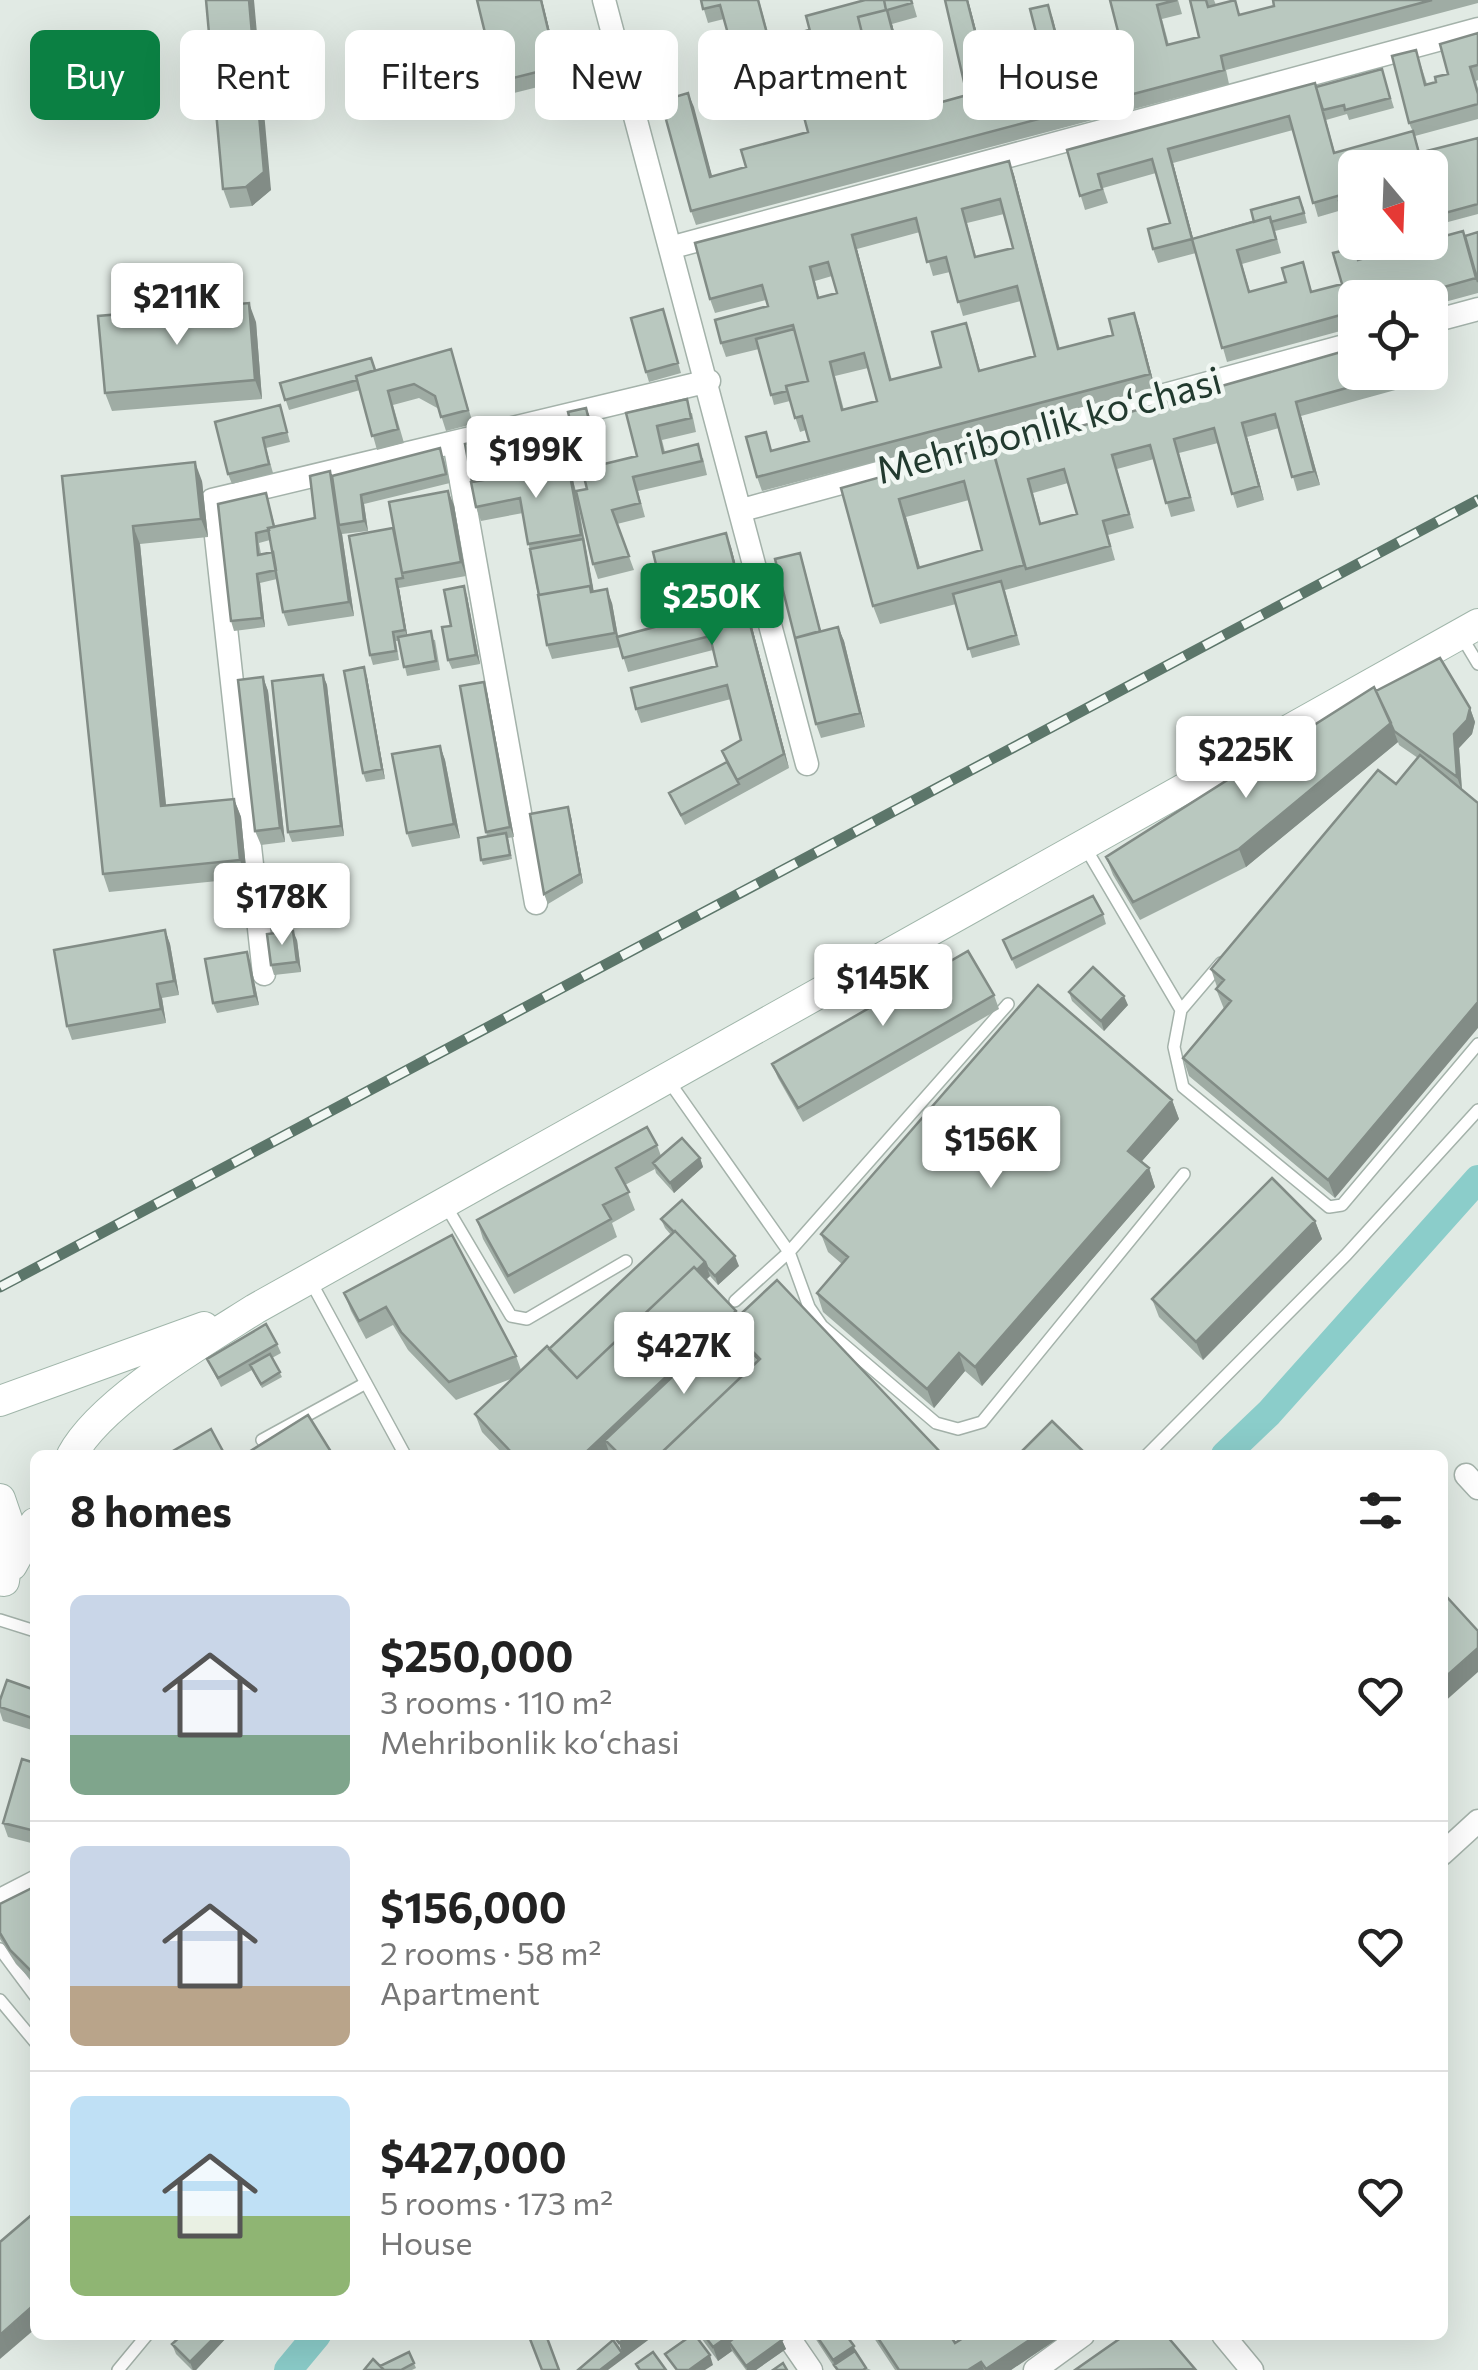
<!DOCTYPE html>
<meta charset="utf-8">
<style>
:root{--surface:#fff;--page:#f6f6f6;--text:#222;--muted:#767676;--line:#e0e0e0;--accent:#0b8043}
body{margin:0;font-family:Commissioner,sans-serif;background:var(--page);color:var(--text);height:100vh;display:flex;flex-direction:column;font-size:38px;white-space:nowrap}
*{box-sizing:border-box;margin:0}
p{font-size:32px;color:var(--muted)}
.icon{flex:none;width:55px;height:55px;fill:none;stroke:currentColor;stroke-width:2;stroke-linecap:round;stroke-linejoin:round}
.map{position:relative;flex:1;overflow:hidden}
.sheet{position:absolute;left:30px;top:1450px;width:1418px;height:890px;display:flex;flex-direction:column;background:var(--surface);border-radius:15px;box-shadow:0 10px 40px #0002}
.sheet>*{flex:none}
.guide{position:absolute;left:30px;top:30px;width:1420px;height:90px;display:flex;gap:20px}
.needle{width:65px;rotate:161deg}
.buttons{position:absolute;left:1338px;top:150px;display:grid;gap:20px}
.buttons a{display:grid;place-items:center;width:110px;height:110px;border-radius:15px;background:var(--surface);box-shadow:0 10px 40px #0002;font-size:50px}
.price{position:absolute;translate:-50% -85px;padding:0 22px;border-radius:10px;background:#fff;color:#222;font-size:32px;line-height:65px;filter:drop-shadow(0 2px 5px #0008)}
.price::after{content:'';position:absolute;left:50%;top:60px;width:30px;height:22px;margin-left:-15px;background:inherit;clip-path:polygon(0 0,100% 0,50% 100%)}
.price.active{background:var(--accent);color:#fff}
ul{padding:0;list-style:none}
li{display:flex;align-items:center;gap:30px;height:250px;padding:0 40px}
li+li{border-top:2px solid var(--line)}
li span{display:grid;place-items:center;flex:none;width:280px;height:200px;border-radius:15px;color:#555}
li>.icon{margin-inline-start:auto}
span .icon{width:120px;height:120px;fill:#fffc;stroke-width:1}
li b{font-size:42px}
h2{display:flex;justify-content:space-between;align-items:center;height:120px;padding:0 40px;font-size:42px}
.pill{padding:0 35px;border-radius:15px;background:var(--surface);box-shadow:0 10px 40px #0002;font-size:35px;line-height:90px}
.pill.active{background:var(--accent);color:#fff}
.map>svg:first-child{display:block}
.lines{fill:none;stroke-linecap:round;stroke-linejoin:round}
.canal{stroke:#8bcdca;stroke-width:28}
.lane-casing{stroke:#a4b2aa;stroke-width:14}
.street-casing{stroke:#a4b2aa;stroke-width:25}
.secondary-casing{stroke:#a0b6aa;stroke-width:32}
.lane{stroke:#fff;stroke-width:11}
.street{stroke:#fff;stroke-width:22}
.secondary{stroke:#fff;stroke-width:30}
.rail-casing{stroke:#5c766a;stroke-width:11}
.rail{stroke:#f1f7f3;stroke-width:8;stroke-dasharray:22;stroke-linecap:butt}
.wall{fill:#9faca4;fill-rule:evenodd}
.shaded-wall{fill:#828c86}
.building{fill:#b9c8bf;stroke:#828c86;stroke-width:2.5;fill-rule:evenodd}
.labels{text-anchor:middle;stroke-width:9;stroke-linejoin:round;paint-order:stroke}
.street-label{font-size:38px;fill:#223a2f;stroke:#f1f7f3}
</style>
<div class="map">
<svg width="1478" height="2370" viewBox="0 0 1478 2370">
<rect width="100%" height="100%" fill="#e1eae4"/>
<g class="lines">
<path class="canal" d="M1225 1455 1269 1413 1478 1179
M288 2370 317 2335"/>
<defs>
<path id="lane" d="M1460 634 1478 664
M1085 847 1181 1010 1221 963
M1181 1010 1174 1047 1183 1087 1329 1207 1342 1205 1478 1044
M668 1080 789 1252 1008 1004
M446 1206 511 1316 527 1319 626 1261
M311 1282 405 1455
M735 1301 789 1252 809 1307 822 1326 936 1423 958 1429 982 1422 1184 1174
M262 1440 366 1383
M1147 1455 1346 1255 1478 1110
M0 1620 35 1631
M0 1949 35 1996
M0 2000 35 2042
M118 2370 147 2335"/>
<path id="street" d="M604 0 807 764
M673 247 1478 29
M1430 322 1478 309
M454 442 536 903
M742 510 1355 343
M264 974 212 500 709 381
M1466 1475 1478 1488
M1442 1854 1478 1821
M0 1900 35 1882
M787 2335 811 2370
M1223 2335 1252 2370
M1035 2370 1083 2335"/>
<path id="secondary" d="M0 1401 204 1327
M72 1455C101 1401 203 1342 255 1309L1478 624
M0 1499 11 1531 4 1581
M12 1565 35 1523"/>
</defs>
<use href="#lane" class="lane-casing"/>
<use href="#street" class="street-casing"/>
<use href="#secondary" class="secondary-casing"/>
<use href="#lane" class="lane"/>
<use href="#street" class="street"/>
<use href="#secondary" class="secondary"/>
<defs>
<path id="rail" d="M0 1287 1478 500"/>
</defs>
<use href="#rail" class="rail-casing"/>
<use href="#rail" class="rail"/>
</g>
<path class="wall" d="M206 0 271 190 252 206 230 208 223 189Z
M542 0 562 81 502 96 497 82Z
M701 0H759L770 40 912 0 917 17 892 24 914 109 967 95 968 0 993 94 1048 79V5L1067 74 1125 59 1110 0H1178L1182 14 1162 19 1169 45 1199 37 1190 0H1214L1216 5 1240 15 1274 6 1273 0H1478V3L1226 70 1229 84 696 225 691 211 688 93 712 176 746 167 808 132 792 71 743 84 724 19 708 23ZM866 47 867 49 819 62 818 58V59ZM877 57 888 97 832 112 830 105 879 92 870 59Z
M1478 33V80L1476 81 1478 89V119L1415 136 1420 153 1478 138V214L1448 222 1444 210 1430 214V168H1355V234L1349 236 1342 210 1318 217 1293 130 1173 163 1193 238 1303 206 1307 223 1275 231 1281 253 1242 264 1250 292 1286 282 1303 262 1312 292 1342 284 1354 248 1359 260 1478 232V293L1430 306V298H1355V327L1227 362 1196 253 1158 263 1153 249 1170 223 1156 173 1103 188 1108 203 1085 210 1067 150 1382 69 1394 108 1349 120 1347 114 1326 120 1335 153 1413 132 1409 123 1416 50 1427 84 1436 82 1448 74Z
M1009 161 1014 175 1060 349 1139 327 1155 388 762 491 757 477 773 450 809 441 806 430 800 432 790 401 774 405 759 349 726 357 721 343 768 306 766 300 715 313 710 299ZM1004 214 1013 248 976 257 967 223ZM920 232 933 276 950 272 963 316 1021 301 1035 356 980 370 971 337 941 367 892 380 857 249ZM832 276 837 293 819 297 815 281ZM868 368 877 401 844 410 835 376Z
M663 309 681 373 649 382 646 372Z
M256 322 262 399 112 411 105 393Z
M451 349 473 424 446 431 439 409 419 398 393 405 404 443 377 450 360 390 289 410 280 383 375 370Z
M1394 372 1399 389 1301 416 1320 485 1297 491 1279 428 1247 437 1264 500 1237 508 1218 443 1179 453 1195 511 1171 517 1154 459 1117 469 1134 528 1108 535 1115 560 1005 590 1020 645 972 658 956 604 880 624 873 606 841 488 993 451ZM1068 483 1077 514 1041 523 1033 493ZM969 500 982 550 920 567 906 517Z
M280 405 290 442 266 448 273 473 232 484 228 474Z
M586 408 592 422 602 464 637 456 626 413H692L696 432 662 440 665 452 703 458 707 475 638 491 645 517 617 524 634 570 598 579 593 564 576 491 594 592 612 603 618 637 662 625 693 593 691 584 664 591 659 577 731 547 789 768 685 825 669 793 726 762 722 751 741 740 731 699 641 723 636 709 717 666 713 650 628 672 620 647 552 659 547 645 523 513 481 521 476 507 490 439 495 462 512 469 513 475 568 464 576 491 587 489Z
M444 458 450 483 364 504 368 531 342 534 354 616 288 626 283 612 277 579 260 583 265 627 234 631 231 621 266 493 275 526 315 518 330 471 332 476ZM270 540 273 552 261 554 259 543Z
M62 476 202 481 208 537 140 544 166 806 234 799 241 817 247 878 109 892 103 874Z
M454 505 466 576 399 588 407 635 435 640 440 670 407 676 399 641H396L399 660 373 665 370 655 393 528Z
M803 562 821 631 838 627 844 641 865 727 821 738 816 724Z
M467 596 480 664 452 669 448 660 451 626Z
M323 675 327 685 344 836 292 842 288 832Z
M263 677 268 691 285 842 261 845 255 831Z
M367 677 385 779 366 782 363 773Z
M1376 691 1470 708 1475 722 1472 734 1459 748 1462 790 1335 1198 1189 1076 1183 1058 1224 1009 1216 989 1217 987 1211 969 1396 784 1418 758 1399 745 1398 742 1246 867 1140 920 1113 875 1106 857Z
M487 692 514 837 508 838 512 859 483 865 481 860 487 836 486 832Z
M440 746 445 760 460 838 412 847 407 833Z
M568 807 571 817 583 883 548 904 544 894Z
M1103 914 1106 924 1016 969 1003 940Z
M165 930 170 944 179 995 162 998 166 1023 72 1040 67 1026Z
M297 940 301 972 274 975 271 965Z
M250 961 259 1005 217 1013 213 1003Z
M1069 992 1128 1005 1104 1031 1072 1001Z
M994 995 999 1009 803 1122 778 1078 772 1064Z
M1172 1100 1179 1119 1141 1162 1149 1168 1155 1187 982 1386 965 1371 934 1408 823 1312 817 1293 842 1264 828 1252 821 1234Z
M657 1145 661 1156 700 1158 703 1167 674 1193 656 1173 655 1169 625 1185 635 1210 612 1223 617 1237 514 1294 483 1239 477 1220Z
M661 1219 739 1266 718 1285 710 1276 706 1280 738 1317 943 1455H504L482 1432 475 1414 513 1378 456 1400 408 1350 393 1325 366 1339 351 1311 344 1293 452 1235 516 1356 521 1370 549 1349 671 1235 665 1228Z
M1315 1221 1322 1239 1203 1360 1159 1317 1152 1299Z
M277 1344 281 1353 272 1358 282 1377 262 1388 252 1370 221 1387 207 1359Z
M35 1690V1731L3 1721 0 1712V1700Z
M35 1763V1844L8 1837 3 1823Z
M35 1888V1984L16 1964 0 1939V1904Z
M182 2335H229L196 2370H192L176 2354 172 2344Z
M699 2335H779L786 2349 756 2370H746L732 2351 718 2361Z
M813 2335H846L866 2368 871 2370H836Z
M872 2335H950L955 2343 1060 2337 1011 2370H895Z
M409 2352 416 2368 412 2370H364L380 2366Z"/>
<path class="shaded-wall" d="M249 0H254L271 190 252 206 246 187Z
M541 0H542L562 81 557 67Z
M967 0H968L997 108 991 94Z
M1048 5 1053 19 1071 88 1066 74Z
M887 10 892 24 918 124 913 110Z
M688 93 694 107 716 191 710 177Z
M1168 149 1173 163 1197 253 1192 239Z
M1009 161 1014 175 1063 363 1058 349Z
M852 235 857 249 895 394 890 380Z
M249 303 256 322 262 399 255 380Z
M1134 313 1139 327 1155 388 1150 374Z
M1296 402 1301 416 1320 485 1314 471Z
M586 408 592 422 605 479 600 465Z
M1242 423 1247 437 1264 500 1259 486Z
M195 462 202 481 208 537 201 519Z
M568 464 573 479 595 600 592 590Z
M330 471 335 485 339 525 342 534 354 616 349 602Z
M448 491 454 505 466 576 461 562Z
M361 495 364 504 368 531 364 521Z
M899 499 906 517 925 586 918 568Z
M133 526 140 544 168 825 161 806Z
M726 533 731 547 789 768 784 754Z
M257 574 260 583 265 627 262 618Z
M396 579 399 588 408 639 405 630Z
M464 586 467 596 480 664 476 655Z
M607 589 612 603 620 647 615 633Z
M838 627 844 641 865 727 860 713Z
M364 667 367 677 385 779 382 769Z
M323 675 327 685 344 836 341 826Z
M263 677 268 691 285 842 280 828Z
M484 682 487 692 514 837 510 827Z
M1470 708 1475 722 1472 734 1459 748 1462 791 1457 777 1454 734Z
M1391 723 1398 742 1246 867 1239 849Z
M440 746 445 760 460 838 454 824Z
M234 799 241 817 247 878 240 860Z
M568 807 571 817 583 883 580 874Z
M165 930 170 944 179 995 174 981Z
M293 931 297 940 301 972 297 962Z
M247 952 250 961 259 1005 255 996Z
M157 984 162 998 166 1023 161 1009Z
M1124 996 1128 1005 1104 1031 1101 1021Z
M1478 1002V1028L1335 1198 1328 1180Z
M1172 1100 1179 1119 1135 1169 1128 1151Z
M700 1158 703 1167 674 1193 670 1183Z
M1149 1168 1155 1187 982 1386 975 1367Z
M1315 1221 1322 1239 1203 1360 1196 1342Z
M735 1256 739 1266 718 1285 715 1276Z
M705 1262 710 1276 583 1396 578 1382Z
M736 1311 743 1329 728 1326 733 1339 605 1440 610 1455H583Z
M959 1353 965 1371 934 1408 927 1389Z
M1478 1648V1672L1442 1704V1680Z
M35 2304V2329L0 2359V2335Z
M217 2335H229L196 2370H193L190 2362Z
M630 2335H655L608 2370H600L622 2353 619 2343Z
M730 2335H754L729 2342 732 2351 718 2361 713 2347Z
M1037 2335H1059L1060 2337 1011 2370H986Z
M782 2340 786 2349 756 2370H747L746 2366Z
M854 2346 857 2356 834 2365 833 2360Z
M710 2355 713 2365 705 2370H689Z
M981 2362 984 2370H968Z"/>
<path class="building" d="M206 0H249L264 172 246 187 223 189Z
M477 0H541L557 67 497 82Z
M701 0H758L769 41 809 30 830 112 888 97 877 54 882 53 879 41 865 45 858 17 886 10 884 0H911L912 3 887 10 913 110 967 95 945 0H967L991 94 1048 79 1030 9 1048 5 1066 74 1125 59 1110 0H1177L1157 5 1167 45 1199 37 1190 0H1206L1208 7 1235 0 1239 15 1274 6 1273 0H1432L1221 56 1224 70 691 211 661 101 688 93 710 177 746 167 741 150 808 132 788 57 738 70 720 5 703 9Z
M865 0H884L886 10 858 17 863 37 815 50 806 16Z
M1478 33V65L1470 67 1478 94V104L1409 123 1392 56 1416 50 1425 85 1436 82 1435 77 1448 74 1440 44Z
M867 49 876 83 827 96 818 62Z
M1382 69 1390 98 1345 110 1344 105 1323 110 1316 87Z
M1315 83 1334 153 1413 131 1423 168H1355V191L1313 203 1289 116 1168 149 1192 239 1153 249 1148 229 1170 223 1152 159 1098 174 1102 189 1080 196 1067 150Z
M1478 138V204L1445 213 1442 200 1430 203V168H1423L1419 153Z
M1009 161 1058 349 1113 335 1109 319 1134 313 1150 374 757 477 746 437 766 432 771 451 809 441 802 416 795 418 786 386 808 381 793 325 721 343 715 320 768 306 762 285 710 299 695 243ZM1000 199 1013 248 975 257 962 209ZM916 218 927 262 946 257 958 302 1017 286 1035 356 979 371 966 323 932 332 941 367 890 380 852 235ZM828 262 837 293 818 298 810 267ZM864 353 877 401 842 410 830 362Z
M1299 197 1304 213 1271 222 1270 217 1254 222 1251 210Z
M1355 197V224L1346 226 1339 201Z
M1270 217 1276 239 1237 250 1249 292 1286 282 1282 268 1303 262 1311 292 1342 284 1333 253 1354 248 1358 260 1422 242H1430V240L1463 231 1476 278 1405 298H1355V311L1222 348 1192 239Z
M1478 232V282L1465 236Z
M249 303 255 380 105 393 98 316Z
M663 309 678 363 646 372 631 318Z
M794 329 808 381 786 386 787 391 771 395 756 339Z
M1355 348V372H1393L1394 375 1296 402 1314 471 1292 477 1275 414 1242 423 1259 486 1232 494 1214 428 1174 439 1190 497 1166 503 1150 445 1112 455 1129 514 1103 521 1110 546 1026 569 993 451ZM1064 469 1077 514 1040 524 1028 479Z
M451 349 468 410 441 417 435 396 414 384 388 391 398 429 372 436 356 376Z
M371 358 375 370 356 376 357 380 285 400 280 383Z
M687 399 691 418 657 426 663 453 698 444 702 461 633 477 640 503 612 510 629 556 593 564 576 491 587 489 568 412 586 408 600 465 637 456 626 413Z
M280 405 287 432 263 438 269 464 228 474 215 422Z
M490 439 494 462 508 459 511 475 472 482 465 444Z
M992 446 1024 565 873 606 841 488ZM964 481 982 550 918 568 899 499Z
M440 448 446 474 361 495 364 521 339 525 332 476Z
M195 462 201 519 133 526 161 806 234 799 240 860 103 874 62 476Z
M568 464 581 535 528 544 520 498 476 507 471 482Z
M330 471 349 602 283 612 268 528 315 518 310 476Z
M448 491 461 562 402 573 389 502Z
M266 493 274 527 268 528 269 530 256 533 258 555 273 552 276 570 257 574 262 618 231 621 218 504Z
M393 528 403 578 396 579 405 630 393 632 396 651 370 655 349 536Z
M726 533 784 754 737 780 722 751 741 740 727 685 636 709 631 688 717 666 710 636 623 658 617 637 662 625 656 603 693 593 687 569 659 577 653 552Z
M583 539 592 590 590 586 539 595 530 549Z
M800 553 820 631 795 638 775 559Z
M1001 581 1016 635 968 649 953 594Z
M464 586 476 655 448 660 442 627 451 626 444 590Z
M590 586 591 592 607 589 615 633 547 645 538 595Z
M838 627 860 713 816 724 795 638Z
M431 631 436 661 404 667 398 637Z
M1440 658 1470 708 1467 720 1454 734 1457 777 1394 731 1376 691Z
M364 667 382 769 363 773 344 671Z
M323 675 341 826 288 832 272 681Z
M263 677 280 828 255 831 238 680Z
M484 682 510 827 486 832 460 686Z
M1374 687 1391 723 1239 849 1133 902 1106 857Z
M440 746 454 824 407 833 392 754Z
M1420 755 1478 803V1002L1328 1180 1183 1058 1231 1001 1216 989 1224 980 1211 969 1378 770 1396 784Z
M727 762 739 784 681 815 669 793Z
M568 807 580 874 544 894 530 814Z
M506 833 510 855 481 860 478 838Z
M1093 896 1103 914 1012 959 1003 940Z
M165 930 174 981 157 984 161 1009 67 1026 54 950Z
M293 931 297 962 271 965 267 934Z
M968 951 994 995 798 1108 772 1064Z
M247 952 255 996 213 1003 205 959Z
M1093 967 1124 996 1101 1021 1069 992Z
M1038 985 1172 1100 1128 1151 1149 1168 975 1367 959 1353 927 1389 817 1293 848 1257 821 1234Z
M647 1127 657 1145 616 1168 629 1192 603 1205 611 1219 508 1276 477 1220Z
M682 1138 700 1158 670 1183 653 1163Z
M1272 1178 1315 1221 1196 1342 1152 1299Z
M682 1200 735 1256 715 1276 707 1267 705 1262 675 1231 674 1232 661 1219Z
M675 1231 705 1262 697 1270 694 1267 577 1378 549 1349Z
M452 1235 516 1356 449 1382 401 1332 386 1307 359 1321 344 1293Z
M694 1267 736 1311 583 1455H514L475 1414 547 1346 577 1378Z
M777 1280 943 1455H659L760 1359 728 1326Z
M266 1324 277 1344 218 1378 207 1359Z
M726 1326 759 1360 659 1455H620L605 1440Z
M270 1354 280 1372 261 1384 250 1365Z
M308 1415 333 1455H244Z
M1052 1421 1087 1455H1018Z
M211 1429 225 1455H166Z
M1446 1596 1478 1631V1648L1442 1680V1600Z
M7 1680 35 1690V1719L0 1707V1700Z
M22 1759 35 1763V1831L3 1823Z
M34 1887 35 1888V1975L10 1950 0 1933V1904Z
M35 2212V2304L0 2335V2242Z
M182 2335H217L190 2362 172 2344Z
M541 2335H546L559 2370H542L530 2339Z
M613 2335H630L619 2343Z
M692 2335H695L710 2355 689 2370H677L665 2354Z
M704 2335H730L713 2347Z
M738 2335H779L782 2340 746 2366 729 2342Z
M816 2335H846L854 2346 833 2360Z
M876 2335H950L955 2343 968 2335H1037L986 2369 981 2362 968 2370H899Z
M1125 2335H1166L1195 2369 1075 2370Z
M613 2340 622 2353 600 2370H578Z
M855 2351 866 2368 863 2370H838L834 2365Z
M409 2352 414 2363 401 2370H384L380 2366Z
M653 2352 666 2370H640L636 2364Z
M373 2359 384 2370H364Z
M783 2363 787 2370H773Z"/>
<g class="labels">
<g class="street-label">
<text transform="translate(1049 426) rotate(-15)" y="13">Mehribonlik koʻchasi</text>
</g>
</g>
</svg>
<div class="buttons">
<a><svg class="needle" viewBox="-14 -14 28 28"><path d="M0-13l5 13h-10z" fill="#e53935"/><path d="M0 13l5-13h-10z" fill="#767676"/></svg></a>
<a><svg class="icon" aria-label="locate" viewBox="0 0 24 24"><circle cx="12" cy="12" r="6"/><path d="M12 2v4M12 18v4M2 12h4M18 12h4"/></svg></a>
</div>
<b class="price" style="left:177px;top:348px">$211K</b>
<b class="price" style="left:536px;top:501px">$199K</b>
<b class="price active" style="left:712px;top:648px">$250K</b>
<b class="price" style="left:1246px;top:801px">$225K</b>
<b class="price" style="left:282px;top:948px">$178K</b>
<b class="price" style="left:883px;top:1029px">$145K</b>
<b class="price" style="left:991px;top:1191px">$156K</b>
<b class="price" style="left:684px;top:1397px">$427K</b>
<div class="guide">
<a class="pill active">Buy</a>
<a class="pill">Rent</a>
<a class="pill">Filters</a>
<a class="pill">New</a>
<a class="pill">Apartment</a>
<a class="pill">House</a>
</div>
<section class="sheet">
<h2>8 homes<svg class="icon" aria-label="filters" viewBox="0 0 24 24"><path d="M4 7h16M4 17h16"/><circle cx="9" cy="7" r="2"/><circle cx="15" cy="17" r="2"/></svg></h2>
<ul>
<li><span style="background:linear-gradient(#c9d6e8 70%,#7fa58c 0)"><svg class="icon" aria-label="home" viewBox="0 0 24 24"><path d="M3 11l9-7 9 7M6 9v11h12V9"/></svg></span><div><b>$250,000</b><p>3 rooms · 110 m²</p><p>Mehribonlik koʻchasi</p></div><svg class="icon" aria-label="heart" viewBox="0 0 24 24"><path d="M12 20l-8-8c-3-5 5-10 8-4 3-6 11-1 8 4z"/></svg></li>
<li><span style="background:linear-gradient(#c9d6e8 70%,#b9a48a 0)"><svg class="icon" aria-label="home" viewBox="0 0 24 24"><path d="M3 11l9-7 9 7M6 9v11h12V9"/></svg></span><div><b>$156,000</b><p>2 rooms · 58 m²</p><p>Apartment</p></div><svg class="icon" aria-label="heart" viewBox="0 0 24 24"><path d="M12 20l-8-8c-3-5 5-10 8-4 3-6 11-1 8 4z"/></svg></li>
<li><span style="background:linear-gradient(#bfe0f5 60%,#8fb573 0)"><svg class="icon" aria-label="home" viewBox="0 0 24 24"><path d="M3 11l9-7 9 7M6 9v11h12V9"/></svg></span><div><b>$427,000</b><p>5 rooms · 173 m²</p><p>House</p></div><svg class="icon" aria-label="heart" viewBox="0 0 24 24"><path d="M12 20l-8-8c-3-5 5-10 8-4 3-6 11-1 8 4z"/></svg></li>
</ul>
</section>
</div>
